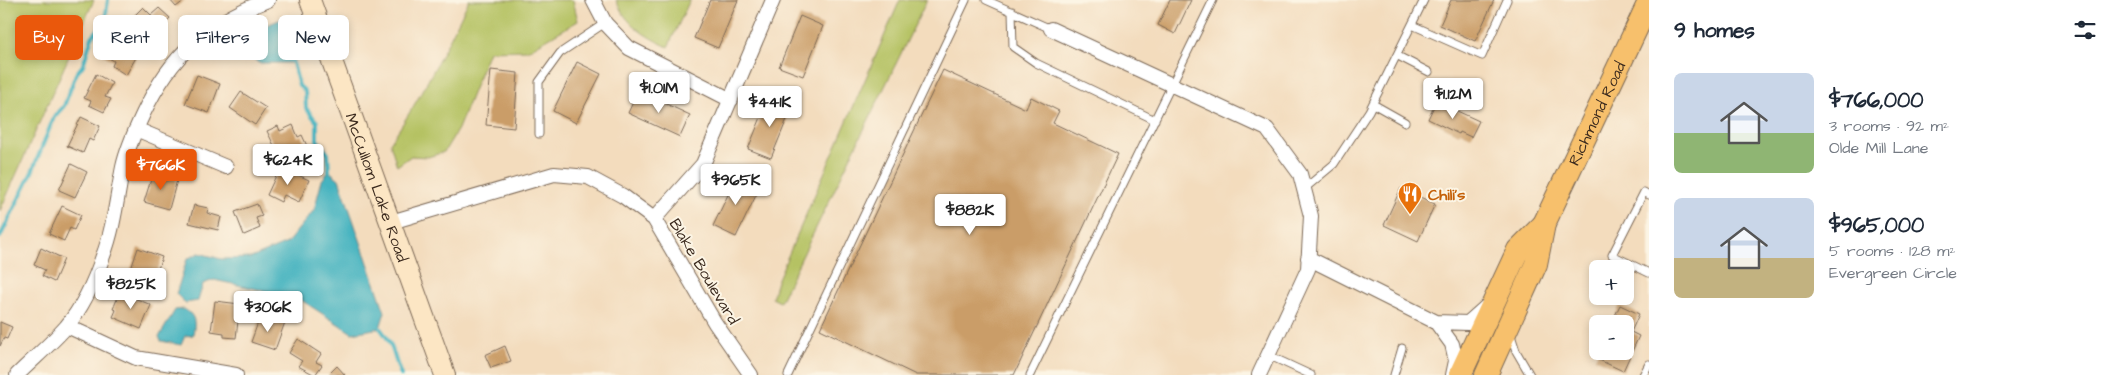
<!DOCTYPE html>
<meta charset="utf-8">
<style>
:root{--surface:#fff;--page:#f6f6f7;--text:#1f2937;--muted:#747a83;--accent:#ea580c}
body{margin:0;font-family:"Architects Daughter",sans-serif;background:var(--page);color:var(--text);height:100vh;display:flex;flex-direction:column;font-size:19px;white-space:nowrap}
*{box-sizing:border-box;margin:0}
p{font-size:16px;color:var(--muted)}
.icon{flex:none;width:28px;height:28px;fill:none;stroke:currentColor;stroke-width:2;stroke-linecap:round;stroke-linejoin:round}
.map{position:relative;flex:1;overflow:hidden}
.side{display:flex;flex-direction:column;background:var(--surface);width:475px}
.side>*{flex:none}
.top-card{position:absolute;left:15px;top:15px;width:475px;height:45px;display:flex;gap:10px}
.buttons{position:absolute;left:1589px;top:260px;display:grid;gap:10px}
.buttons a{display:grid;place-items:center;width:45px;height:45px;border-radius:8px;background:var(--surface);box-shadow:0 2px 8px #0003;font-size:25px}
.price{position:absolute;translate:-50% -42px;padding:0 11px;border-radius:5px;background:#fff;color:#222;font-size:16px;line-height:32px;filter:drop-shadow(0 1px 2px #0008)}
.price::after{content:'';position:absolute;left:50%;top:30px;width:15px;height:11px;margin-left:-8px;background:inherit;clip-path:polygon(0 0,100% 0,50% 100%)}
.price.active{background:var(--accent);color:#fff}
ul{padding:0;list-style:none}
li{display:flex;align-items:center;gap:15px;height:125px;padding:0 25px}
li span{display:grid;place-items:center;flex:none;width:140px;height:100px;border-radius:8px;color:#555}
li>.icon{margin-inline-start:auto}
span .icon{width:60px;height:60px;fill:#fffc;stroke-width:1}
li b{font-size:21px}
h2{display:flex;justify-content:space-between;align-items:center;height:60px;padding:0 25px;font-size:21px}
.chip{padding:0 18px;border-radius:8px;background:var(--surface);box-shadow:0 2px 8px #0003;font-size:18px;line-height:45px}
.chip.active{background:var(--accent);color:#fff}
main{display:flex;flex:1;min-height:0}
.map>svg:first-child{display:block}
.green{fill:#b5c264;stroke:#787641}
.water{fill:#45b3c0;stroke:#406e6f}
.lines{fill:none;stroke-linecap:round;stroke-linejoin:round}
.stream{stroke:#45b3c0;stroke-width:4}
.building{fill:#ca9d68}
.lane-casing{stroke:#7b6856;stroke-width:9}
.street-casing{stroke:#7b6856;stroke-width:16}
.secondary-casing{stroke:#7b6856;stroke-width:22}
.primary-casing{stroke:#7b6856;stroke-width:24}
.lane{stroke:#fff;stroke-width:7}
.street{stroke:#fff;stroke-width:14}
.secondary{stroke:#fce6c4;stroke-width:20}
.primary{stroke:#f7c06c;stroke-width:22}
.labels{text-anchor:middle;stroke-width:4;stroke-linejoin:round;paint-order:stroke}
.street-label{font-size:16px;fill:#3b2a1e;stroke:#fcf5e5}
.food-label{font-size:16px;font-weight:bold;fill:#c56008;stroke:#fcf5e5;text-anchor:start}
</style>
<main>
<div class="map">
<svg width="1649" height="375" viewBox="0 0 1649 375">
<rect width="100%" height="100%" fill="#fcf5e5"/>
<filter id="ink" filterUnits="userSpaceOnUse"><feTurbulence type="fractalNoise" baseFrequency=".02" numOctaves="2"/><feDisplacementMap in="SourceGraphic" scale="10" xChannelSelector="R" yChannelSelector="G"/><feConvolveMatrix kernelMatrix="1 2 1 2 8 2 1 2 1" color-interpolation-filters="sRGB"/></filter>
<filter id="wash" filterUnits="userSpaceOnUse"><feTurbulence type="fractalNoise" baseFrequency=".0096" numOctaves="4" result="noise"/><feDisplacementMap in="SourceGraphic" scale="20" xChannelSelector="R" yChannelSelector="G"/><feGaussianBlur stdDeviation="1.12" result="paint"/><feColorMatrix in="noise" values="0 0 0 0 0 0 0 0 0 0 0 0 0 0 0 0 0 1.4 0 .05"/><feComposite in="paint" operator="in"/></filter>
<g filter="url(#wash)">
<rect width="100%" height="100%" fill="#f3dcbd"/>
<path class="green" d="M0 0H94L0 211Z
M469 0H573L578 21 528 50 489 51 458 129 444 152 428 157 411 156 397 166 390 143C421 98 445 49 469 0Z
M616 0H690L668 47C645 36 626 25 616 0Z
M900 0H927L780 302 772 298 777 281Z"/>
<path class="water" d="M284 18 298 52 293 63H258L241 46 267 25Z
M329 171 339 179 385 312 380 328 352 333 298 298 214 280 203 284 198 301 185 303 176 294 187 259 199 253 221 259 251 258 287 243 314 210 322 180Z
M184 309C196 316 195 322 193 335L185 336 181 345 161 341 159 337 175 310Z"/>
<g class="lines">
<path class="stream" d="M293 63 299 86 305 91 306 108 317 122V140L328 154 329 171
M0 237 32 172 54 117 64 106 76 74 83 65 92 37 105 21 108 0
M380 328C394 345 393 356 401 375"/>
</g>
<g id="blocks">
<path class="building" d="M170 0H185L176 7Z
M710 0H738L718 48 694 38Z
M1170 0H1191L1175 34 1158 25Z
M1451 0H1494L1475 41 1440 25Z
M143 7 151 15 159 8 170 18 155 34 150 30 146 35 130 20Z
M800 16 823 26 803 76 779 67Z
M111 30 137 45 133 51 138 54 126 75 112 66 114 61 99 52Z
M577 62 601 74 576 123 553 111Z
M491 70 518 73 514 128 486 125Z
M943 70 1026 109 1031 97 1059 111 1053 123 1118 154 1014 375H916L820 329Z
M96 74 112 83 105 97 111 99 104 112 89 105 91 101 84 98Z
M197 75 220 84 209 113 185 104Z
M638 91 690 115 680 137 628 113Z
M241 92 266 108 255 125 230 108Z
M769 98 792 107 771 158 748 149Z
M1435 104 1443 108 1444 105 1479 121 1471 137 1460 132 1459 134 1428 119Z
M81 117 100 126 93 141 89 139 83 153 67 146Z
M293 125 298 137 302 135 307 146 280 158 267 131 278 126 280 131Z
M71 164 87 172 75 197 59 190Z
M280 167 309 180 299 202 284 195 281 202 267 195Z
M153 173 177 180 169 209 144 202Z
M737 176 760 187 736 237 713 226Z
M1401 188 1435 204 1418 241 1384 225Z
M257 204 262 216 256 218 260 228 244 235 235 212Z
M194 205 208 208 207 213 221 217 218 230 189 223Z
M62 206 81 215 74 230 70 228 64 241 49 234Z
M41 248 64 259 54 282 42 276 45 270 34 265Z
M138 248 162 257 157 272 162 274 160 282 130 272Z
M120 292 151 305 141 329 113 317 116 310 113 309Z
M215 301 240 304 236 338 224 337V333L211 331Z
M1620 305 1639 314 1631 332 1639 336 1623 371 1595 358 1598 351H1625V324H1611Z
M260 317 285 322 275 350 251 342Z
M0 322 12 327 7 339 4 338 0 346Z
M298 339 321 354 316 362 322 365 315 375 298 366 302 361 289 353Z
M505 346 511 361 491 368 485 355Z
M337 366 345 375H328Z"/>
</g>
</g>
<g filter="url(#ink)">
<use href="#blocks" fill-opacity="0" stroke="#7b6856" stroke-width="1"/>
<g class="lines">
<defs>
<path id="lane" d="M986 0 1051 29
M1012 11 1013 47 1036 63 1155 120
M1412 25 1482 56 1507 0
M1398 56 1429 72
M1373 104 1405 122
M539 134V82L560 53 605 23
M1304 189 1334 164 1369 111 1424 0
M1649 195 1644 192 1612 255 1649 273
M1511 335 1516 351 1530 375
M1268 355 1311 375
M788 375 966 0
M1030 375 1213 0
M1394 375 1402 348
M1643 375 1649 364"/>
<path id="street" d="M593 0 605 23 629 48 731 100
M1051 29 1267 129 1300 174 1311 216 1308 269 1259 375
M136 129 226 167
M654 219 703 164 773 0
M391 222 554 174 588 177 623 196 654 219 715 323 751 375
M1308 258 1436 322 1452 344 1456 361 1453 375
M1436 322 1468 323 1487 306
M67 326 136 358 236 375
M17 375C33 359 51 344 66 327 82 308 95 280 103 256 114 228 117 196 123 167 127 149 135 131 143 114 171 54 206 24 268 0"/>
<g id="secondary">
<path id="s1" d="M310 0 445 375"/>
</g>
<g id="primary">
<path d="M1460 375 1518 250 1544 224"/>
<path id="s2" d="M1486 375 1536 264 1544 224 1649 2"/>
</g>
</defs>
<use href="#lane" class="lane-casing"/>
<use href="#street" class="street-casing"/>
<use href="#secondary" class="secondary-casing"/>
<use href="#primary" class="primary-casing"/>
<use href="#lane" class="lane"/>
<use href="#street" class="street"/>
<use href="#secondary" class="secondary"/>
<use href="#primary" class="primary"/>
</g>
</g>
<defs>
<symbol id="restaurant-pin" viewBox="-11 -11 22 30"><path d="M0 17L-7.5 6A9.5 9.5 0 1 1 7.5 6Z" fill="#e8710a" stroke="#fcf5e5"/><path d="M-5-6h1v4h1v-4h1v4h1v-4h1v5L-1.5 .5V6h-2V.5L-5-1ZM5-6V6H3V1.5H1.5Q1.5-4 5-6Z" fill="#fff"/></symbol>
</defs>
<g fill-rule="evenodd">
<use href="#restaurant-pin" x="1396" y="180" width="28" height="38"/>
</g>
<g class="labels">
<g class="street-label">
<text dy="6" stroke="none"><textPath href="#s2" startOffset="285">Richmond Road</textPath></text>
<text dy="6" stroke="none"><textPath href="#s1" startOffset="199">McCullom Lake Road</textPath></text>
<text transform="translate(705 271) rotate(59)" y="6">Blake Boulevard</text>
</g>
<g class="food-label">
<text x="1428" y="200">Chili's</text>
</g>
</g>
</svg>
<div class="buttons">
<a>+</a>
<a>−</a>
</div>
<b class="price" style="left:659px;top:114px">$1.01M</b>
<b class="price" style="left:1453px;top:120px">$1.12M</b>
<b class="price" style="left:770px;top:128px">$441K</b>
<b class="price" style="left:288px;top:186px">$624K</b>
<b class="price active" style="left:161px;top:191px">$766K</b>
<b class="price" style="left:736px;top:206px">$965K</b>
<b class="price" style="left:970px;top:236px">$882K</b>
<b class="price" style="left:131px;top:310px">$825K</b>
<b class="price" style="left:268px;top:333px">$306K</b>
<div class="top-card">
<a class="chip active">Buy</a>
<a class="chip">Rent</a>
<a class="chip">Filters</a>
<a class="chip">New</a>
</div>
</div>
<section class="side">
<h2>9 homes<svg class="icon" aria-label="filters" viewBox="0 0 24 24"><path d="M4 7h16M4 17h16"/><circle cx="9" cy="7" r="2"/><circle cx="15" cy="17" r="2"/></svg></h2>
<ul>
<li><span style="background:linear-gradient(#c9d6e8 60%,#8fb573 0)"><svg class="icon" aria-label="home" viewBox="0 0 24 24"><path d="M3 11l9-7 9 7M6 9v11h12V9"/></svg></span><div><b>$766,000</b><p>3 rooms · 92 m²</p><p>Olde Mill Lane</p></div></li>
<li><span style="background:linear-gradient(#c9d6e8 60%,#c2b280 0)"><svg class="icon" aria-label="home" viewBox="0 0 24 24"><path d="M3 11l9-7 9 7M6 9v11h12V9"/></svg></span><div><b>$965,000</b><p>5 rooms · 128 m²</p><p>Evergreen Circle</p></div></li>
</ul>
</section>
</main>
